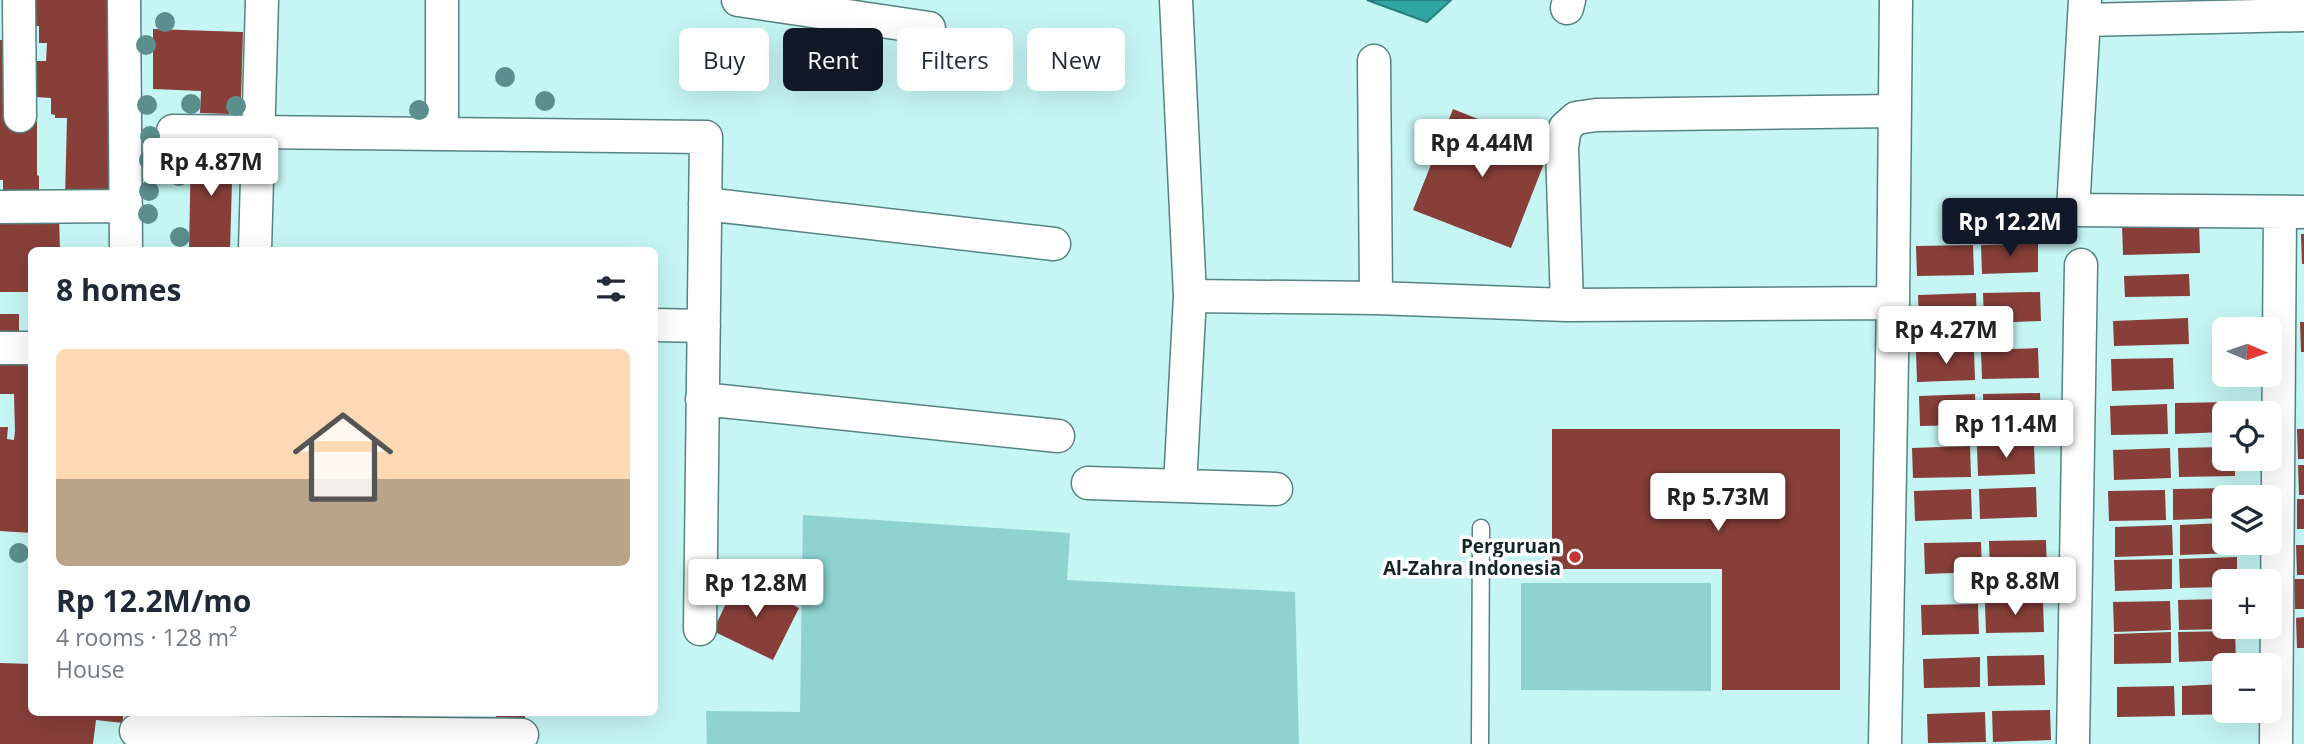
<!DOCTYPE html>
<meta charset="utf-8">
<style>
:root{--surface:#fff;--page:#f6f6f7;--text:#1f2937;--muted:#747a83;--accent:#111827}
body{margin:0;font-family:"Open Sans",sans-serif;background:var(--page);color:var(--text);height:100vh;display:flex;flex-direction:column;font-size:26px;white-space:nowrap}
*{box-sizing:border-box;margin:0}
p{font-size:23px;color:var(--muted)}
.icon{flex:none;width:38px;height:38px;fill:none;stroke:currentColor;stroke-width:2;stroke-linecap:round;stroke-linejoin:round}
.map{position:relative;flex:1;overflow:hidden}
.side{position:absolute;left:28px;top:247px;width:630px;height:469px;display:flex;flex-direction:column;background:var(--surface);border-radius:10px;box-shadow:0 7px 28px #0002}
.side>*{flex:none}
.banner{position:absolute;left:679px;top:28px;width:665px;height:63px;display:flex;gap:14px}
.needle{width:46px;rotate:92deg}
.tools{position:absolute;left:2212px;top:317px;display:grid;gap:14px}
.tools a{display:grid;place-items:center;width:70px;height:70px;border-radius:10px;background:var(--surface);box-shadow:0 7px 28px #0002;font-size:35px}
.price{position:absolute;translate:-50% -60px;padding:0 16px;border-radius:7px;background:#fff;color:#222;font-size:23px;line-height:46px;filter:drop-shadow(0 2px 4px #0008)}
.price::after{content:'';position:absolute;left:50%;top:42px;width:21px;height:16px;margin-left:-10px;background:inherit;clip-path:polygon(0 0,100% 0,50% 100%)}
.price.on{background:var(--accent);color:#fff}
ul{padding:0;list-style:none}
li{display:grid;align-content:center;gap:14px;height:371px;padding:0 28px}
li span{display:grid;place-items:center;height:217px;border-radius:10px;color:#555}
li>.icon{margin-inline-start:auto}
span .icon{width:126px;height:126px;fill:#fffc;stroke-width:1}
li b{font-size:30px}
h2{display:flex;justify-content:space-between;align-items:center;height:84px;padding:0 28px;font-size:30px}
.chip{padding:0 24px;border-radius:10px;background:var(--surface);box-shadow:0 7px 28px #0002;font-size:24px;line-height:63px}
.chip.on{background:var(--accent);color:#fff}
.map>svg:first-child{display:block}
.green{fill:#8ed3d0}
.water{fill:#30a6a3;stroke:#28807e;stroke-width:2}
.building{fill:#883f3a}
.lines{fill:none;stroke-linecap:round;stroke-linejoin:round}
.lane-casing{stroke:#558381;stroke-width:19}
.street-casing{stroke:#558381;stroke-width:35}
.lane{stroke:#fff;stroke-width:16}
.street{stroke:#fff;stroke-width:32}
.tree{fill:#5b8f8e}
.poi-dot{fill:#c43535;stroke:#fff;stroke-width:2.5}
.labels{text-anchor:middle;stroke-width:7;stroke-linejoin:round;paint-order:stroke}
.poi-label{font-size:19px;font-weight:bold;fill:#142726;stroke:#fff;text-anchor:end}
</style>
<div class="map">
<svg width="2304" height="744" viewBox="0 0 2304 744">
<rect width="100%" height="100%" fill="#c5f6f4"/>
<path class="green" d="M803 515 1070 533 1067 580 1295 592 1299 744H707L706 711 800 712Z
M1521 583H1711V691L1521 690Z"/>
<path class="water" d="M1367 0H1451L1427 22Z"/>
<path class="building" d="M32 0H113L115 199 65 198 67 118H55V115L51 114V98L35 97V61H46L47 43H39V26H31Z
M153 29 243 32 241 99 230 98 229 114 200 113 201 91 153 89Z
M0 40H5L6 121H37V175L39 176V198H3V180H0Z
M1453 109 1550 148 1511 248 1413 210Z
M191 146 233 147 230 250H189Z
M59 216 60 250H32V292H0V218Z
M2199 223 2200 253 2123 255 2122 225Z
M2301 234H2304V264H2302Z
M2038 243V272L1982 274 1981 245Z
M1973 245 1974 275 1917 276 1916 246Z
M2189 274 2190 296 2125 297 2124 276Z
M2040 292 2041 321 1984 323 1983 293Z
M1976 293 1977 324 1919 325 1918 295Z
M0 314H19V337H0Z
M2188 318 2189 344 2114 346 2113 321Z
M2300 322H2304V352H2301Z
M0 341 32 356V533L0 531V427H8L7 439 14 440 15 431 14 394H0Z
M2038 348 2039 378 1982 379 1981 350Z
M1974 350 1975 380 1917 382 1916 352Z
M2173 358 2174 389 2112 391 2111 359Z
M2040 393 2041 422 1984 424 1983 394Z
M1975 394 1976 425 1920 426 1919 396Z
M2232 402V413H2224V432L2175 434V403Z
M2167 404 2168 434 2111 435 2110 406Z
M1552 429H1840V690H1722V569H1552Z
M2297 429H2304V459H2298Z
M2034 445 2035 474 1978 476 1977 446Z
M1970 446 1971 477 1913 478 1912 448Z
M2224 447V458H2235V476L2179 477 2178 448Z
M2170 448 2171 478 2114 480 2113 450Z
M2298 465H2304V495H2299Z
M2036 487 2037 517 1980 519 1979 489Z
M2230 488V497H2224V518L2173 520V489Z
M1971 489 1972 519 1915 521 1914 491Z
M2165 490 2166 520 2109 521 2108 491Z
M2297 499H2304V529H2297Z
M2224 523V542H2237V553L2180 555V525Z
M2172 525 2173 555 2115 557V527Z
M2046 540 2047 570 1990 571 1989 541Z
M1981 542 1982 572 1925 574 1924 543Z
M2296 545H2304V575H2297Z
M2237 557V581H2224V587L2180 588 2179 559Z
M2172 559V589L2115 591 2114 560Z
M738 578 799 608 773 660 713 631Z
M2294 579H2304V609H2295Z
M2224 599V626H2231V629L2179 630 2178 600Z
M2043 601 2044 632 1986 633 1985 603Z
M2170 601 2171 630 2114 632 2113 602Z
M1978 604 1979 634 1922 635 1921 605Z
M2304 617V648H2297L2296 618Z
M2235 631 2236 660 2179 662 2178 632Z
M2171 632V663L2114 664V634Z
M2044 655 2045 685 1988 686 1987 656Z
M1980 657V687L1924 688 1923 659Z
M0 663 32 664V712H123V723L96 720 93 744H0Z
M2224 684V710H2240V714L2182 715V686Z
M2174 686 2175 716 2117 717V687Z
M2050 710 2051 740 1993 742 1992 711Z
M228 712H300V719L228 718Z
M332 712H402V719H331Z
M496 712H525V718L496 717Z
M1985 712 1986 742 1928 743 1927 714Z"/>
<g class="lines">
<defs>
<path id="lane" d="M1480 744 1481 528"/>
<path id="street" d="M19 0 20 116
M124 0 126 250
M442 0V134
M738 0 929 28
M1176 0 1190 296 1180 486
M2085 0 2073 210 2304 212
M1567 8 1569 0
M2084 20 2304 15
M1374 61 1376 298
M173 131 706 137 700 629
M705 204 1054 244
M0 207 126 206
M255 250 262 0
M1190 296 1376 298 1567 305 1893 303
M1567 305 1562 147 1565 128 1576 118 1596 115 1895 111
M654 325 704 326
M0 348H32
M702 399 1058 436
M1088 483 1276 489
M136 731 522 735
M1885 744 1893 303 1896 0
M2073 744 2081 265
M2276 744 2280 213"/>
</defs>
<use href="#lane" class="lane-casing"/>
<use href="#street" class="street-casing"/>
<use href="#lane" class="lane"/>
<use href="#street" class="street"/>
</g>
<g class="tree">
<circle cx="165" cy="22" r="10"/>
<circle cx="146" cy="45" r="10"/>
<circle cx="505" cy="77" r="10"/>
<circle cx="545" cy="101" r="10"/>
<circle cx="191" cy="104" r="10"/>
<circle cx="147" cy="105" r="10"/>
<circle cx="236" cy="106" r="10"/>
<circle cx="419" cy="110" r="10"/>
<circle cx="150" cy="136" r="10"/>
<circle cx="149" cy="160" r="10"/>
<circle cx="179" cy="176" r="10"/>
<circle cx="149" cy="191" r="10"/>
<circle cx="148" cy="214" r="10"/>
<circle cx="180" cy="237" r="10"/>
<circle cx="19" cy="553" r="10"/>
</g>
<circle class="poi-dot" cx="1575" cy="557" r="7"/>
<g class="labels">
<g class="poi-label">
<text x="1561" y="553">Perguruan<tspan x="1561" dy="22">Al-Zahra Indonesia</tspan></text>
</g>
</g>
</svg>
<div class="tools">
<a><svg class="needle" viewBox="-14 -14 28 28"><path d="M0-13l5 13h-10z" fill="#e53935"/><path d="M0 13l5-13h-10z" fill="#747a83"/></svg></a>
<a><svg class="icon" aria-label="locate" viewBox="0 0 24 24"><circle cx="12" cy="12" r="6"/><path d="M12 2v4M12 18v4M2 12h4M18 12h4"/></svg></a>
<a><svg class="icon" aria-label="layers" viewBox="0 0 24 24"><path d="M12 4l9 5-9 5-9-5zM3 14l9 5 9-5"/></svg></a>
<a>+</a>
<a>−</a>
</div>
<b class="price" style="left:1482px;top:179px">Rp 4.44M</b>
<b class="price" style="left:211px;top:198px">Rp 4.87M</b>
<b class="price on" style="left:2010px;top:258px">Rp 12.2M</b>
<b class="price" style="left:1946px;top:366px">Rp 4.27M</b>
<b class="price" style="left:2006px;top:460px">Rp 11.4M</b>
<b class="price" style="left:1718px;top:533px">Rp 5.73M</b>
<b class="price" style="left:2015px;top:617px">Rp 8.8M</b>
<b class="price" style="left:756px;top:619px">Rp 12.8M</b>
<div class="banner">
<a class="chip">Buy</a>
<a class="chip on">Rent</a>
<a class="chip">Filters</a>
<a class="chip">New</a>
</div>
<section class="side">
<h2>8 homes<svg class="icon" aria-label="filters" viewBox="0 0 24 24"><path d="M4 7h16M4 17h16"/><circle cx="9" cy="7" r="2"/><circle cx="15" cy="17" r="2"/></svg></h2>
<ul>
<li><span style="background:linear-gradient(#ffd9b3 60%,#b9a48a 0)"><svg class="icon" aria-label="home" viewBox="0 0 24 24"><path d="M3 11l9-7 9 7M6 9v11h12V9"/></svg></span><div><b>Rp 12.2M/mo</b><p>4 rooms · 128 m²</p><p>House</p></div></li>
</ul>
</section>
</div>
